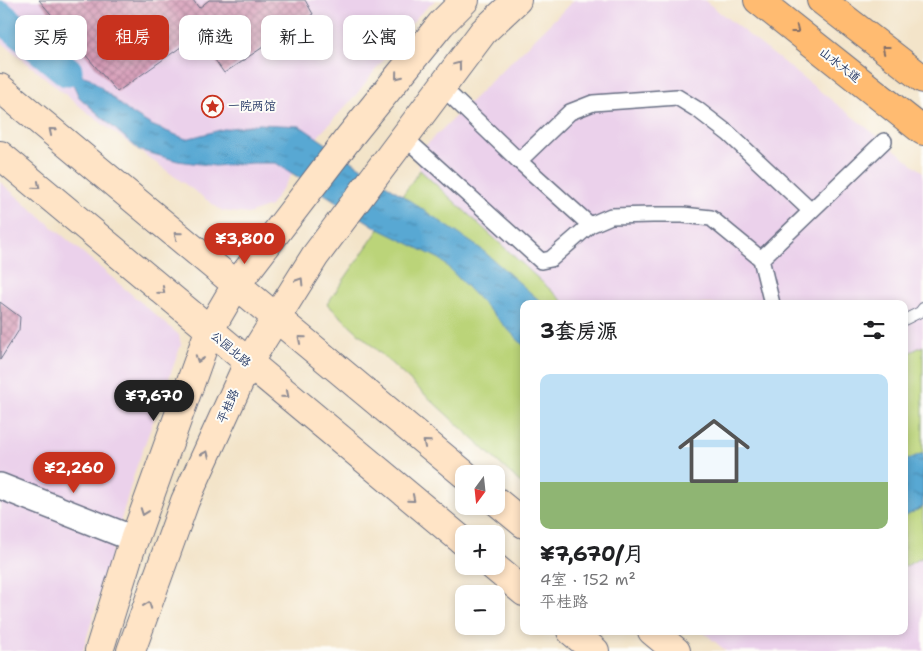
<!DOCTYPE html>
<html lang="zh">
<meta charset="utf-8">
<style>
:root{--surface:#fff;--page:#f6f6f6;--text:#202124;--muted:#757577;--line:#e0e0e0;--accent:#c8321e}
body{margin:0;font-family:"Shantell Sans","LXGW WenKai TC",sans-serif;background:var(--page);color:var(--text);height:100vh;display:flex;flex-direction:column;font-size:19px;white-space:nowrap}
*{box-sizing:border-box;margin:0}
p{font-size:16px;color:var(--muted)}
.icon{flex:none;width:28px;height:28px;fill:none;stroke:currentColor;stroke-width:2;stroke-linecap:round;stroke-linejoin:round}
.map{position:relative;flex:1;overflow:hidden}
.panel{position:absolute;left:520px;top:300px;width:388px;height:335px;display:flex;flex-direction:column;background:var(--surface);border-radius:10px;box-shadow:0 2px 8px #0003}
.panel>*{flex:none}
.banner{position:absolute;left:15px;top:15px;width:430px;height:45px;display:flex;gap:10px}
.needle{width:32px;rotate:195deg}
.tools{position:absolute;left:455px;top:465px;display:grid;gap:10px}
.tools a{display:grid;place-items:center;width:50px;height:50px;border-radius:10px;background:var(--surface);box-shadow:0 2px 8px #0003;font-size:25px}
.price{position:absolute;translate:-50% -42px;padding:0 11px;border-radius:18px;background:var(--accent);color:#fff;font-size:16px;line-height:32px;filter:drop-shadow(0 1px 2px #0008)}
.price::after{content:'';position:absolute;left:50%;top:30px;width:15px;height:11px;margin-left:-8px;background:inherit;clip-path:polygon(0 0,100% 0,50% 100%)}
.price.selected{background:#222;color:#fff}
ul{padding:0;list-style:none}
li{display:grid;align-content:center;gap:10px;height:265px;padding:0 20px}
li+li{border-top:1px solid var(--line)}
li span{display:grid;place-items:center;height:155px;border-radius:10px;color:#555}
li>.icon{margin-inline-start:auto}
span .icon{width:90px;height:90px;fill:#fffc;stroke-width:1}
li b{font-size:21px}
h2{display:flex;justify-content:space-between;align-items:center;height:60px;padding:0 20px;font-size:21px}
.tag{padding:0 18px;border-radius:10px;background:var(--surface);box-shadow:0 2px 8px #0003;font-size:18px;line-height:45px}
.tag.selected{background:var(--accent);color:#fff}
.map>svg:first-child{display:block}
.built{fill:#ebd1eb}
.park{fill:#bbd479;stroke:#6b826c}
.water{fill:url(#water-ripples);stroke:#3a6c98}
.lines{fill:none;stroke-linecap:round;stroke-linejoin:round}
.river{stroke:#59a8d3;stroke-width:31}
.building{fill:url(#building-cross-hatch)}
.service-casing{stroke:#676e83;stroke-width:12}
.pedestrian-casing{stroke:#676e83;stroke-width:18}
.tertiary-casing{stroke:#676e83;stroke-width:28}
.secondary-casing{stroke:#676e83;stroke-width:30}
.primary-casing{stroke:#676e83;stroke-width:30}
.service{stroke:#fff;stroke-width:10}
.pedestrian{stroke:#fff;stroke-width:15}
.tertiary{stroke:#fff;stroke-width:25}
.secondary{stroke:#ffe4c6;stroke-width:28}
.primary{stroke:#ffbb71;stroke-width:28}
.oneway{stroke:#826e67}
.oneway2{stroke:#8d8a92}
.labels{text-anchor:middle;stroke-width:4;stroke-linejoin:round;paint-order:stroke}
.street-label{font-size:12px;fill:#1b2f5e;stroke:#fdfcf7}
.poi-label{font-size:12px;fill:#1b2f5e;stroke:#fdfcf7;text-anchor:start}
</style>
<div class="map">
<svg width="923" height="651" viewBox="0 0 923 651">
<defs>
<pattern id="water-ripples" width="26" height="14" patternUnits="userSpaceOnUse" patternTransform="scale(1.25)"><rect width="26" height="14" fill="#59a8d3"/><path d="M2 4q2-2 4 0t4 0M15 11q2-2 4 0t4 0" fill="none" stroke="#4989ae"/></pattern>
<pattern id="building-cross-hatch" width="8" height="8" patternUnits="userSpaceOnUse" patternTransform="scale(1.25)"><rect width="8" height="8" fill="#d79db8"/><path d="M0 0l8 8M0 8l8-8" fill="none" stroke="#ae8099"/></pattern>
</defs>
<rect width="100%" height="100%" fill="#fdfcf7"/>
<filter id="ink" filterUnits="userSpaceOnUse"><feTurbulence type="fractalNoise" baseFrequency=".02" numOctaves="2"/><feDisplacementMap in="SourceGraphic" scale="10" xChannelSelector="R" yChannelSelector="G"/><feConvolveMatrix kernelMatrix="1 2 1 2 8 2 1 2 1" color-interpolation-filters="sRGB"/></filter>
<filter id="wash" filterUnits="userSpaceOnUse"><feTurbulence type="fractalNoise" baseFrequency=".0096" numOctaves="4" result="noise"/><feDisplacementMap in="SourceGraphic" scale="20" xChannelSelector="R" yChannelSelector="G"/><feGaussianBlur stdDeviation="1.12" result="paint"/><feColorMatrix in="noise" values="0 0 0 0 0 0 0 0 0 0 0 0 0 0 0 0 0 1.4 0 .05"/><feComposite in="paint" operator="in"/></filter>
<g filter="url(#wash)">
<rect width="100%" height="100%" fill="#f3e4c9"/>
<path class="built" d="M0 0H435L416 18 355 96 320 134 270 206 248 214 222 211 93 117 0 41Z
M574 0H704L923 172V346L904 355V304H566L420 170 416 155Z
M0 182 179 335 181 345 135 471 83 651H0Z
M923 557V651H726L702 631H904V567Z"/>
<path class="park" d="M420 170 566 304H524V486L327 304Z
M923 346V557L904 567V355Z"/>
<path class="water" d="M67 71 90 78 128 111 151 125 186 139 224 129 259 124 300 126 481 249 540 301 542 304H524V346L440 259 379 229 276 163H252L215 166 178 161 139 150 79 97Z
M923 453V507L904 517V461Z"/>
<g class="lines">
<path class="river" d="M0 16 67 71"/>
</g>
<g id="blocks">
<path class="building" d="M39 0H193L199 8 209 0H305L313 14 224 73 198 35 117 92Z
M0 302 20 317 19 330 0 360Z"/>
</g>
</g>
<g filter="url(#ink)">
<use href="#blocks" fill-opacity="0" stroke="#676e83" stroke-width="1"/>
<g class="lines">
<defs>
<path id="service" d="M904 320 920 312 923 308"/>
<path id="pedestrian" d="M442 87 519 161 570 112 593 103 677 97 698 110 729 134 811 211
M404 137 541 261 551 259 590 225 611 216 653 215H683L711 218 761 259 884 141
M519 161 590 225
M761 259 772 304"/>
<path id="tertiary" d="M0 486 134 539"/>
<path id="secondary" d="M0 88 464 474
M0 155 464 542
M496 501 524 524
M493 566 524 592
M571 631 595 651
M652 631 676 651
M99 651 129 554 209 331 236 285 351 135 441 24 465 0
M131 651 185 501 248 363 315 256 483 32 517 0"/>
<path id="primary" d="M758 0 923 131
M821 0 923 79"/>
</defs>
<use href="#service" class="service-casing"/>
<use href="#pedestrian" class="pedestrian-casing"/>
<use href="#tertiary" class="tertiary-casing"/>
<use href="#secondary" class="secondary-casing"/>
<use href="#primary" class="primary-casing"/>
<use href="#service" class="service"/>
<use href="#pedestrian" class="pedestrian"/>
<use href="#tertiary" class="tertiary"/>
<use href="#secondary" class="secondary"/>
<use href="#primary" class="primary"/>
</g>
<defs><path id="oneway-chevron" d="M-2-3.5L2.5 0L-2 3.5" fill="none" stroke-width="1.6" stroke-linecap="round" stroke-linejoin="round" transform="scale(1.25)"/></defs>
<g class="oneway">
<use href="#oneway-chevron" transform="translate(796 30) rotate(38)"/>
<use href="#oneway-chevron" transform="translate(885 49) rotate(-142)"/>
</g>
<g class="oneway2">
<use href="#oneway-chevron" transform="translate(458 65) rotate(-53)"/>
<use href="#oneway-chevron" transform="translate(398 76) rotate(129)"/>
<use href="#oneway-chevron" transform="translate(52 131) rotate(-140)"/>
<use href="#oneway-chevron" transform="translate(37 186) rotate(40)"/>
<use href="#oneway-chevron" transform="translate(177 235) rotate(-140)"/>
<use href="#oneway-chevron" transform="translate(300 281) rotate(-58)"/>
<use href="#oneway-chevron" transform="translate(162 291) rotate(40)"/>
<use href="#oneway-chevron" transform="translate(301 339) rotate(-140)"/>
<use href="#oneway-chevron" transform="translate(199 359) rotate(110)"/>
<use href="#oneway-chevron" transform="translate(286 395) rotate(40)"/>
<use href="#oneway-chevron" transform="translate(426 443) rotate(-140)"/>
<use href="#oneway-chevron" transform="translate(206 454) rotate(-66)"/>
<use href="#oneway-chevron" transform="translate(412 499) rotate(40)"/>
<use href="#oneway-chevron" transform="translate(144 512) rotate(110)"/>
<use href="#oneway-chevron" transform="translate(148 605) rotate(-70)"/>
</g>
</g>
<defs>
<symbol id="sight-ring" viewBox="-11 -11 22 22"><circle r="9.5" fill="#fdfcf7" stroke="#c8321e" stroke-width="1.5"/><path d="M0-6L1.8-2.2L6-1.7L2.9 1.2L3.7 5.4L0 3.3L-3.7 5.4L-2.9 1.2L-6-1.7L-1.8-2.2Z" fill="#c8321e"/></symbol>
</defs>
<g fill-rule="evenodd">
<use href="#sight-ring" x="200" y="94" width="25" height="25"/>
</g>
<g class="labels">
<g class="street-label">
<text transform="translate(840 65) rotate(38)" y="4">山水大道</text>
<text transform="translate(231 349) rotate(40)" y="4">公园北路</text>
<text transform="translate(228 406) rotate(-66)" y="4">平桂路</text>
</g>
<g class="poi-label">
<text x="228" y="110">一院两馆</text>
</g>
</g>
</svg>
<div class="tools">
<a><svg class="needle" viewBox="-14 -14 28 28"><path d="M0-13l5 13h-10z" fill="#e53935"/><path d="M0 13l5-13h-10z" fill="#757577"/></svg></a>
<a>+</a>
<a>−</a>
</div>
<b class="price" style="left:245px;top:265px">¥3,800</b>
<b class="price selected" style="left:154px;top:422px">¥7,670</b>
<b class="price" style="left:74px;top:494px">¥2,260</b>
<div class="banner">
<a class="tag">买房</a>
<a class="tag selected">租房</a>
<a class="tag">筛选</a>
<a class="tag">新上</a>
<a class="tag">公寓</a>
</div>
<section class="panel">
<h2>3套房源<svg class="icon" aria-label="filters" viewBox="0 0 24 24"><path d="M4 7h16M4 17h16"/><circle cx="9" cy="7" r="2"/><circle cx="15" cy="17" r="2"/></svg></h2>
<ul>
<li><span style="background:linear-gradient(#bfe0f5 70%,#8fb573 0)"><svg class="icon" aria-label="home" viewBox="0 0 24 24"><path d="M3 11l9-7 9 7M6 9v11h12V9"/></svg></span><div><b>¥7,670/月</b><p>4室 · 152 m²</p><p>平桂路</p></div></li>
</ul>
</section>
</div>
